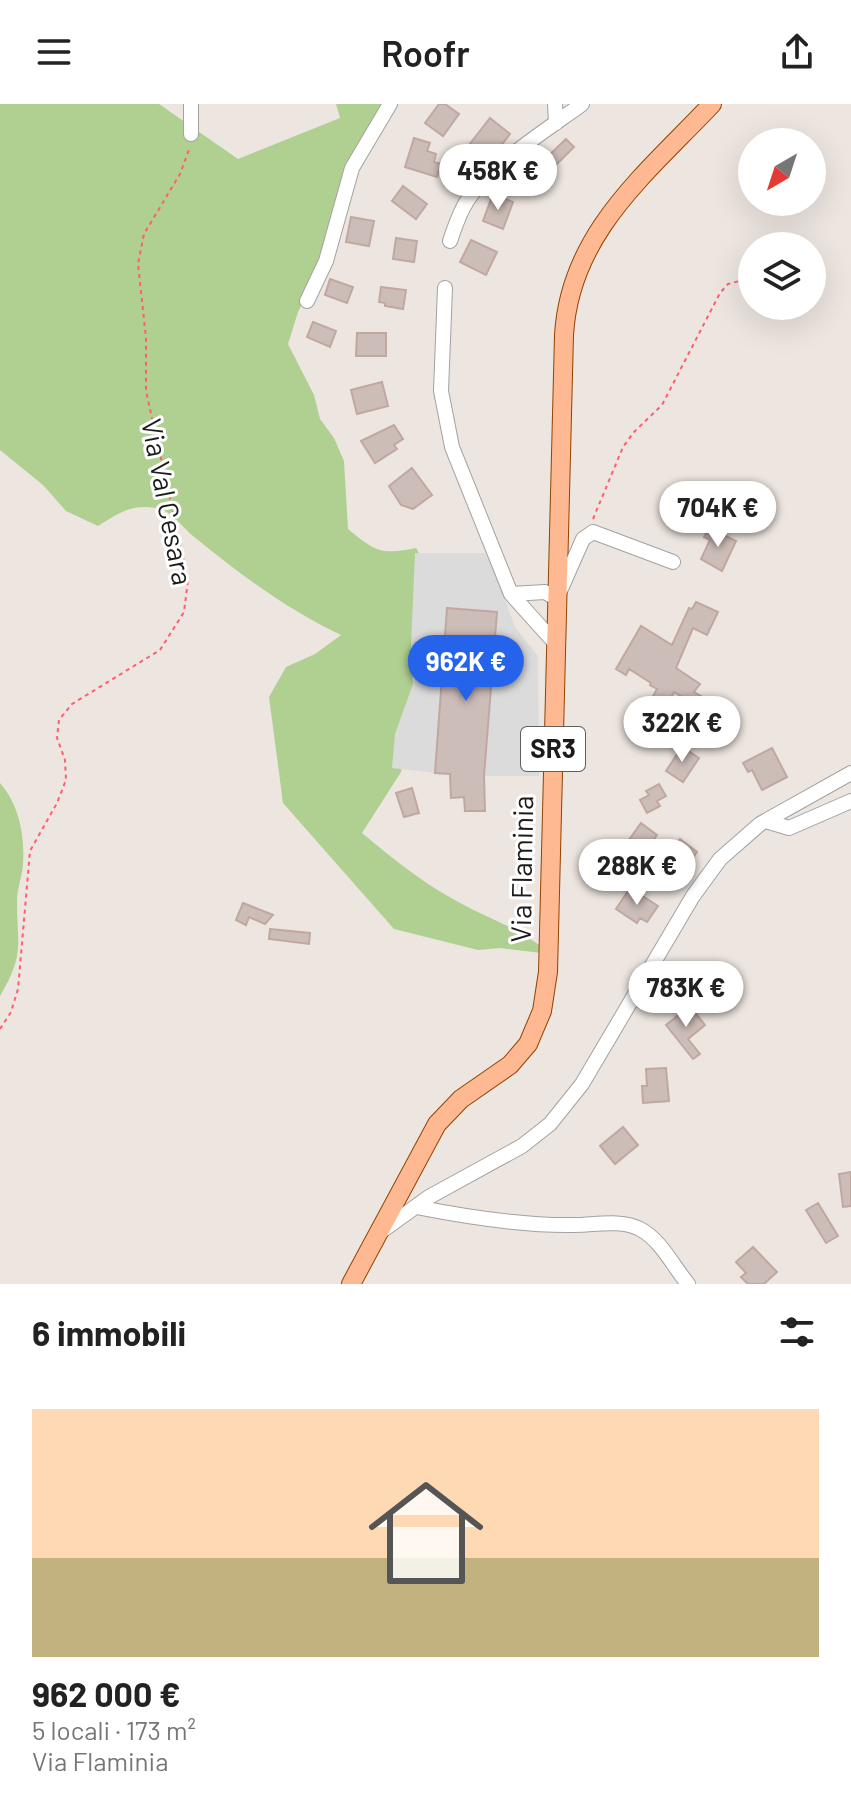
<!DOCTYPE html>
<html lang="it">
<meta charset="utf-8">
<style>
:root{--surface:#fff;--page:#f2f2f2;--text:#222;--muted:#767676;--line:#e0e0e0;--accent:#2563eb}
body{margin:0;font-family:Barlow,sans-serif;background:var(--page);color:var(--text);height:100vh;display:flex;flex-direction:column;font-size:30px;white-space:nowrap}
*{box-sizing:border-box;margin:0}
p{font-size:26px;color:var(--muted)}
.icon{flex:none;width:44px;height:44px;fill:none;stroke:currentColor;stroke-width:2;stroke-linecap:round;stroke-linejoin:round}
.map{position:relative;height:1180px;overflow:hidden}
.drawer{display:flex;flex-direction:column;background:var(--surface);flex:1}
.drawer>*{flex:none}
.needle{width:52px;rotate:219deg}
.fabs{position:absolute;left:738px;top:24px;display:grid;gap:16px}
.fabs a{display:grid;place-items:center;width:88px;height:88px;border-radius:50%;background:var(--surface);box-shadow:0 8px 32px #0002;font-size:40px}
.price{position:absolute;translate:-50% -68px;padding:0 18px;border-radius:28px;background:#fff;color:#222;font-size:26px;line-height:52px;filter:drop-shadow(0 2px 4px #0008)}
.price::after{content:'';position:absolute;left:50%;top:48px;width:24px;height:18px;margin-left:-12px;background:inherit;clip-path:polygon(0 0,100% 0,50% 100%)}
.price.on{background:var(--accent);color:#fff}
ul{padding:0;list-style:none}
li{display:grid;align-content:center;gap:16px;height:424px;padding:0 32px}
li+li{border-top:2px solid var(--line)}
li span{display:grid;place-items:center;height:248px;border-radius:0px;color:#555}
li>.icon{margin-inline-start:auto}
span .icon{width:144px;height:144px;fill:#fffc;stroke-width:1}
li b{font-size:34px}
h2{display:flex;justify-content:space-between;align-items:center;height:96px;padding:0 32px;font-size:34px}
header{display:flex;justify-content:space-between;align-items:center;height:104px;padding:0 32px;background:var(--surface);font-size:36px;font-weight:600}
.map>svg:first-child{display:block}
.forest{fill:#b0d091}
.parking{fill:#dbdbdb}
.building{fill:#cdbdb8;stroke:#c0a8a1;stroke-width:2}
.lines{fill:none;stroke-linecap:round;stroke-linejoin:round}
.minor-casing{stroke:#a2a2a2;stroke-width:16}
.major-casing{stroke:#914300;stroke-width:20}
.path{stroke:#ff5e70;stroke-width:2;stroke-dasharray:4 4;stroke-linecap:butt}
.minor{stroke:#fff;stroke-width:14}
.major{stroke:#ffb992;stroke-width:18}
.labels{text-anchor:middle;stroke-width:6;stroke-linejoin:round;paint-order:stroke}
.shield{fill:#fff;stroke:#5f5f5f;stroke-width:2}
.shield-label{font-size:26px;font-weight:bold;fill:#1b1b1b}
.street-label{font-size:28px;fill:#1b1b1b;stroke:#fff}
</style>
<header><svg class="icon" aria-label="menu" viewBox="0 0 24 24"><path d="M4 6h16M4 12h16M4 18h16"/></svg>Roofr<svg class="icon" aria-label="share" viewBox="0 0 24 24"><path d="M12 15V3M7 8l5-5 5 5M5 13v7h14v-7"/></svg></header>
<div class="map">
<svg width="851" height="1180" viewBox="0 0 851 1180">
<rect width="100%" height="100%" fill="#ede5df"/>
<path class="forest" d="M0 0H159L238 55 340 14 336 0H385L379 8 321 162 298 208 288 240 314 291 320 315 334 334 344 357 348 425C376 448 381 451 416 444L427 463 412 558 414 603 401 668 362 729C391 753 420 777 453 795 487 815 520 823 550 850L500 844 478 846 394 825 283 699 269 593 286 563 315 550 341 531C288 506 238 469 193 432 183 424 172 408 160 405 132 399 121 408 98 422L66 407 43 381 0 346Z
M0 679C19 701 25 731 23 760 22 773 17 785 17 797 17 843 25 849 0 892Z"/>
<path class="parking" d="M415 449H485L493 462 515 523 538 552 539 672H485L497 508 447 504 435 669 392 664 395 630 418 566 410 563Z"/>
<path class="building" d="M439 0H445L459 10 443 32 425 19Z
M490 14 510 30 489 57 469 41Z
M414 34 430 39 427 47 436 50 434 58 441 60 437 73 405 63Z
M566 35 574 43 550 67 541 59Z
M403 82 427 100 416 115 392 97Z
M493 90 513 98 503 125 483 117Z
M351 113 374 117 369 142 346 138Z
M396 134 417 137 414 158 393 155Z
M471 136 497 148 486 171 460 158Z
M330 175 353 183 347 199 325 191Z
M381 183 406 186 403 205 385 202V199L379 198Z
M313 218 336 227 330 243 307 233Z
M357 229H386V252H356Z
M382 278 388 302 357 310 351 286Z
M394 321 403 335 394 341 397 345 375 359 361 337Z
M412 364 432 391 413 405 401 401 389 382Z
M709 424 736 437 722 467 701 455 710 436 704 433Z
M696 498 718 508 707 531 693 524 676 564 700 580 694 588 708 596 705 607 674 588 666 604 651 596 657 585 650 581 651 579 629 565 626 571 616 565 641 522 672 541 689 504 692 505Z
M447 504 497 508 484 672 485 707H465L464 693 451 694 450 670 435 669Z
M682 643 699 654 683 678 666 667Z
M772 644 787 673 762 686 752 666 748 668 743 659Z
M659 680 666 692 657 697 660 702 647 709 640 696 649 691 646 687Z
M412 684 419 709 404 713 396 689Z
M641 719 657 731 642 752 626 740Z
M680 735 697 748 678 774 661 760Z
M630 784 658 802 647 818 640 814 637 819 616 805Z
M243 799 273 811 265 820 249 813 246 821 236 816Z
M270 825 310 829 309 840 269 835Z
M690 902 705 921 688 935 700 950 693 955 666 921Z
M666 964 669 997 643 999 642 982H647L646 965Z
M623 1023 638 1041 615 1060 600 1042Z
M851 1068V1102L843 1103 839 1070Z
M818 1099 838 1132 826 1139 806 1106Z
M753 1143 777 1168 764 1180H748L741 1173 746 1169 736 1158Z"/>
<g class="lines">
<defs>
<path id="minor" d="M191 0V30
M555 0 556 19
M450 137C455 123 459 109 467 97 489 62 548 25 582 0
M445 184 441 287 452 343 511 490 556 540
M307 197 326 157 352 64 390 0
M560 487 583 435 593 428 673 458
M511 490 545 488 557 495
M766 717 789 724 851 697
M416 1103C462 1112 527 1122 574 1121 595 1121 621 1115 640 1125 661 1136 673 1162 688 1180
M379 1129 429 1093 522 1042 550 1020 582 980 693 792 720 755 760 720 851 669"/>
<path id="major" d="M351 1180 437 1020 461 995 510 961 528 940 542 907 548 868 564 231C570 129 646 70 712 0"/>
</defs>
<use href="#minor" class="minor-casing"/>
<use href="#major" class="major-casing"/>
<path class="path" d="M593 415 623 343 634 328 662 301 720 189 728 180 747 175
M0 925 11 908 18 885 30 747 57 699 66 676 65 656 57 634 59 616 72 600 160 546 184 508 188 476 146 287V234L138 160 144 130 180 70 190 43"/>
<use href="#minor" class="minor"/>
<use href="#major" class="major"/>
</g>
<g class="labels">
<rect class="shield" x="521" y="623" width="64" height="44" rx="6"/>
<g class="shield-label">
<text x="553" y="654">SR3</text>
</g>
<g class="street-label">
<text transform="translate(167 398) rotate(79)" y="10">Via Val Cesara</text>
<text transform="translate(522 765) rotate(-89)" y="10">Via Flaminia</text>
</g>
</g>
</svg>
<div class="fabs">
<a><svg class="needle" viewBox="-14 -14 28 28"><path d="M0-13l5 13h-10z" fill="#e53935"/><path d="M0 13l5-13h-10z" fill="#767676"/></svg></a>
<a><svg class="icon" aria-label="layers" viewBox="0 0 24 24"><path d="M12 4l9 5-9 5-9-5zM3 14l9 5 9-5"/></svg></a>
</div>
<b class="price" style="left:498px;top:108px">458K €</b>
<b class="price" style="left:718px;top:445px">704K €</b>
<b class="price on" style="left:466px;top:599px">962K €</b>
<b class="price" style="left:682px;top:660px">322K €</b>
<b class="price" style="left:637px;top:803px">288K €</b>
<b class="price" style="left:686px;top:925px">783K €</b>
</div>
<section class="drawer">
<h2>6 immobili<svg class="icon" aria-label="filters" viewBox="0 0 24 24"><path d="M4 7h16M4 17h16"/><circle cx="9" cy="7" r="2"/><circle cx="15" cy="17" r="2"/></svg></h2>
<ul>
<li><span style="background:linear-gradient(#ffd9b3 60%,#c2b280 0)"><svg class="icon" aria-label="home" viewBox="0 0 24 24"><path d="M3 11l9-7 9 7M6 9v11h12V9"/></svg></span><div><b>962 000 €</b><p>5 locali · 173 m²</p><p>Via Flaminia</p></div></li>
</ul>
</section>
